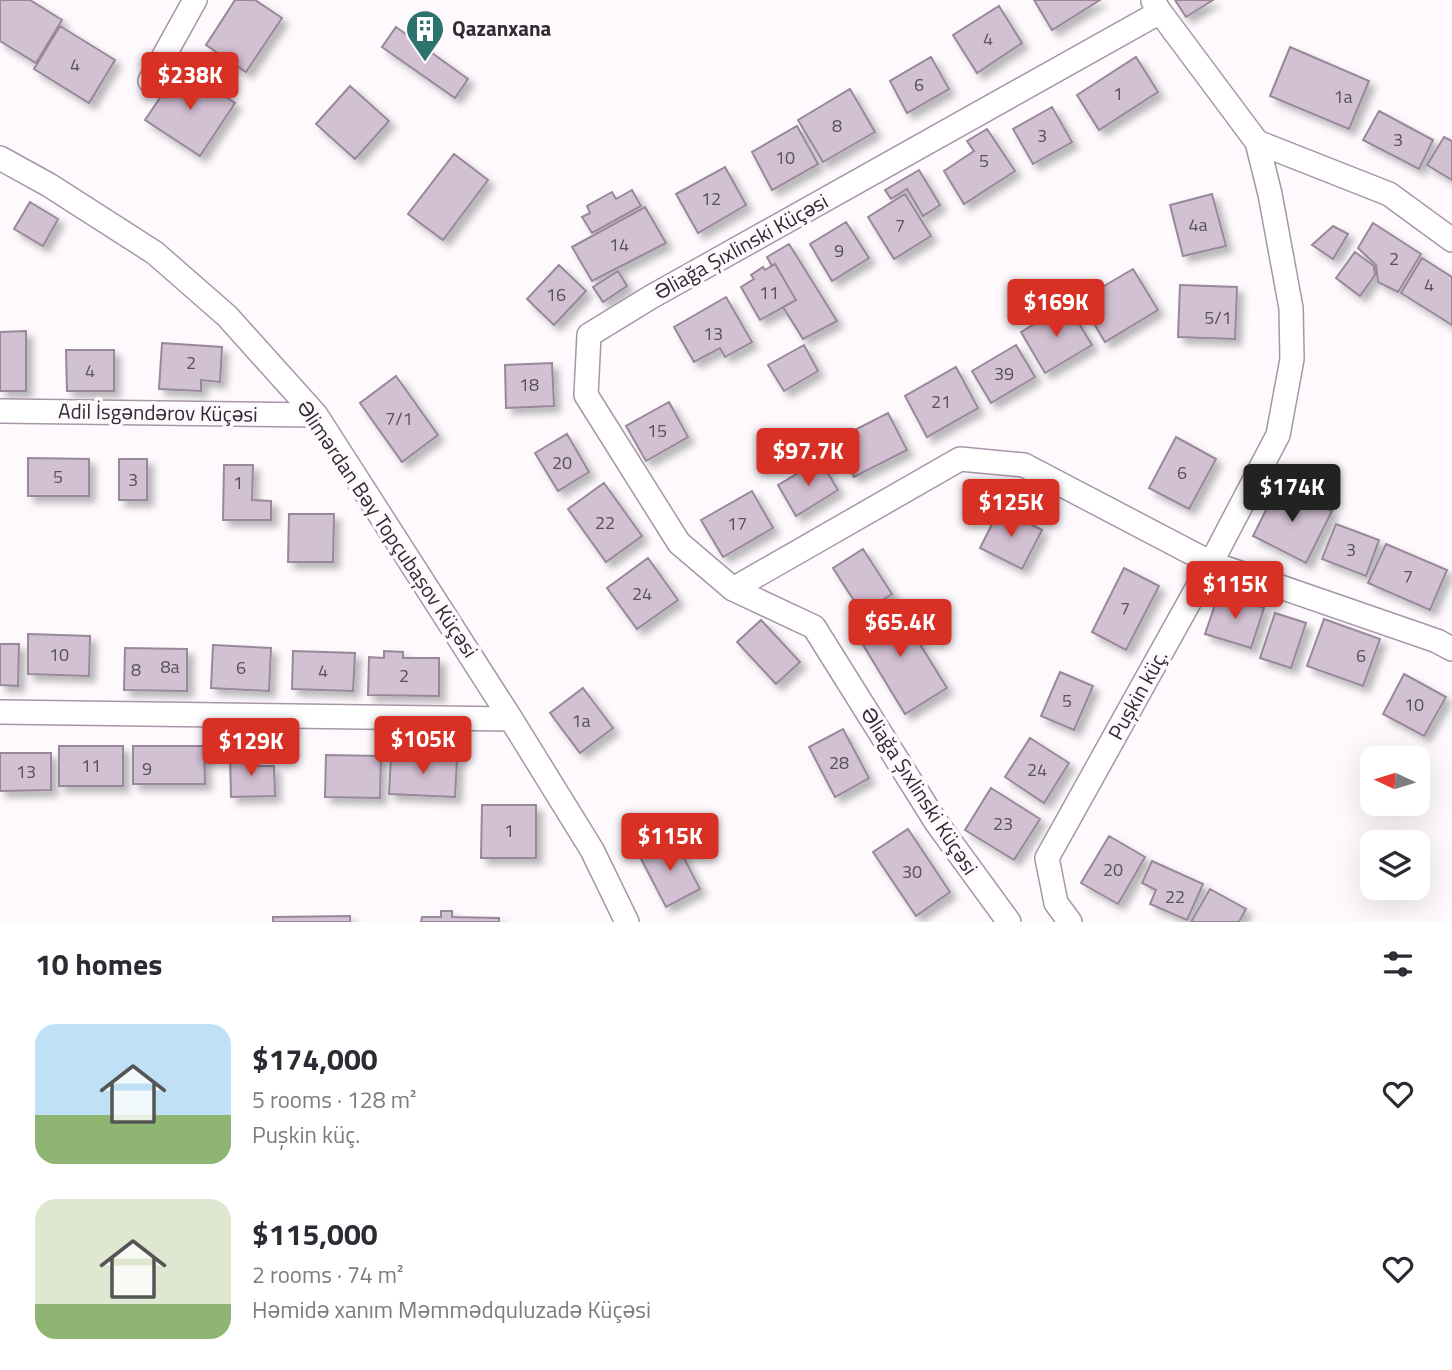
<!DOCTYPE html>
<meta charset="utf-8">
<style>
:root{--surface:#fff;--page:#f2f2f3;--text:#2b2b33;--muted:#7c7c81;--accent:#d93025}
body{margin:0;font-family:"Titillium Web",sans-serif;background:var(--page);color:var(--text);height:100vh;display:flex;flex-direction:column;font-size:26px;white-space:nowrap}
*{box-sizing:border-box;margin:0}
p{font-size:23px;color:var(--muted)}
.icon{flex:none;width:38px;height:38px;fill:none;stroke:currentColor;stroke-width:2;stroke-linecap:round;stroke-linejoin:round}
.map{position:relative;height:922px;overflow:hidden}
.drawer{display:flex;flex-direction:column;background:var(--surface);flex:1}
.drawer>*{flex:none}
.needle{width:46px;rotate:274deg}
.controls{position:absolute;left:1360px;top:746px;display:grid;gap:14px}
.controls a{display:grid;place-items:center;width:70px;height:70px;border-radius:14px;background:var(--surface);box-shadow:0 7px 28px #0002;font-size:35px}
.price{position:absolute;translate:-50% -60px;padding:0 16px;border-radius:7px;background:var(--accent);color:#fff;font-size:23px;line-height:46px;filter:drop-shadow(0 2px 4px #0008)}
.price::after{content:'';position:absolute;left:50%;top:42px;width:21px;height:16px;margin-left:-10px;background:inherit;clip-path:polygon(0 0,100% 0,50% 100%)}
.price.on{background:#222;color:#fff}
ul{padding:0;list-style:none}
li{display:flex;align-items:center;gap:21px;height:175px;padding:0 35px}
li span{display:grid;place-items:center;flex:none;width:196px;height:140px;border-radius:21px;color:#555}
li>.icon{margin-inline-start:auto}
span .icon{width:84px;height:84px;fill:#fffc;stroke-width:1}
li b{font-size:30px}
h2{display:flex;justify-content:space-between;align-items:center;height:84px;padding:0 35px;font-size:30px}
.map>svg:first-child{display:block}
.building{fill:#d2c0d3;stroke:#99889a;stroke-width:2;filter:url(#shadow)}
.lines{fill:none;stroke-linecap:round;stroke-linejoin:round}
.street-casing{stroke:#a796a8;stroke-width:26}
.street{stroke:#fff;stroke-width:23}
.labels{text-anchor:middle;stroke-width:7;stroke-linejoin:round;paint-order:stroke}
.number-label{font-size:18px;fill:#5a505a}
.poi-label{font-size:21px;font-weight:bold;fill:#322b32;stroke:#fdf9fd;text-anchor:start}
.street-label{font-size:21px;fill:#322b32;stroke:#fdf9fd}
</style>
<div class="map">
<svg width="1452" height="922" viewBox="0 0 1452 922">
<defs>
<filter id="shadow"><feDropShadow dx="6" dy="6" stdDeviation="3.5" flood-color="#0004"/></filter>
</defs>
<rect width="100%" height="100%" fill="#fdf9fd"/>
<path class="building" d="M0 0H30L62 20 36 63 0 41Z
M235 0H255L282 18 246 72 206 45Z
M1034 0H1100L1052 30Z
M1175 0H1213L1186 17Z
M999 6 1022 43 977 73 953 35Z
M60 26 115 60 89 103 34 69Z
M396 27 468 79 455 98 382 47Z
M1290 47 1369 81 1349 129 1270 96Z
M931 57 949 89 907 113 890 81Z
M1136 57 1158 92 1099 130 1077 95Z
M181 67 235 103 200 156 145 120Z
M350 86 389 121 355 159 316 124Z
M850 89 875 132 823 162 798 120Z
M1052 107 1072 142 1033 164 1013 129Z
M1379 111 1433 140 1419 169 1363 140Z
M797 126 818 164 772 190 752 152Z
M987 129 1015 171 964 204 944 171 974 151 967 141Z
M1444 137 1452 141V180L1427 165Z
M454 154 488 180 443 240 408 214Z
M725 167 746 205 698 233 676 194Z
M919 170 940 205 923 216 907 189 891 199 885 190Z
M632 190 641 206 592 233 582 217 590 213 587 206 612 192 616 199Z
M905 194 931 236 894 259 868 217Z
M1212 194 1226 246 1183 256 1170 205Z
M30 202 58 219 43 246 14 229Z
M645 207 666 243 592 281 572 247Z
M846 222 869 258 832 281 810 244Z
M1373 223 1421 254 1398 292 1378 282 1376 265 1358 248Z
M1333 226 1348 234 1333 259 1312 245Z
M789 244 837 321 803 339 783 307 796 300 775 264 772 266 767 257Z
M1355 252 1374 266 1375 275 1360 296 1336 278Z
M1422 258 1452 277V325L1401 293Z
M775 264 796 300 760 320 741 287 754 279 751 275 763 267 765 270Z
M559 265 586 291 554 325 527 299Z
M1133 269 1158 310 1105 342 1080 300Z
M618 271 627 286 603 302 593 287Z
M1180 285 1237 287 1235 339 1178 337Z
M726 297 752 342 725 357 720 348 694 362 674 327Z
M1067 304 1092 345 1045 373 1021 332Z
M26 331V391H0V332Z
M162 343 222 347 220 382 201 380V391L159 389Z
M804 345 818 371 784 391 768 365Z
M1016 345 1035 377 991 403 972 371Z
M66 350H114V391H67Z
M552 363 554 406 506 408 505 365Z
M956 367 978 408 927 437 905 396Z
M396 376 438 435 402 462 360 403Z
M669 402 688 437 646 461 626 426Z
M888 413 907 450 854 477 835 440Z
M567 434 589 472 558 491 535 453Z
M1176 437 1216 459 1189 509 1149 488Z
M28 458 89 459V496H28Z
M119 459H147V500H119Z
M820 460 838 490 796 516 778 485Z
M224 465H253L252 500 271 501V520H223Z
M604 483 642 536 606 562 568 509Z
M1279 484 1332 511 1306 563 1253 536Z
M752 491 773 528 723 557 701 520Z
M1000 508 1042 530 1022 569 980 548Z
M289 514H334L333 562H288Z
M1336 524 1379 540 1366 576 1322 559Z
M1386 544 1447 570 1430 610 1368 583Z
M863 549 892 594 862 613 833 568Z
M648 558 678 600 637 629 607 588Z
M1124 568 1159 586 1126 650 1092 632Z
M1219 593 1264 608 1251 648 1205 634Z
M895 604 947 688 905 714 854 630Z
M1275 613 1306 623 1291 668 1260 658Z
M1324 619 1380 639 1363 686 1307 666Z
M761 620 800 662 776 684 737 642Z
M28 634 90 636 89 676 28 674Z
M0 644H19L18 686 0 685Z
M213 645 271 648 269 691 211 688Z
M125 648 187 649V691L124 690Z
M293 651 355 653 353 691 292 689Z
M384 651 403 652V658H439V696L368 695 369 657 384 658Z
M1060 672 1093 686 1074 730 1041 716Z
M1404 674 1446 697 1424 736 1383 714Z
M583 688 613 728 580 753 550 713Z
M843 729 869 778 835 797 809 747Z
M1030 738 1069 763 1044 803 1005 777Z
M59 746H123V786H59Z
M133 746H204L205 784H133Z
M0 753H51V790L0 791Z
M230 754H252V766H274L275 796 231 797Z
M326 755 381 756 380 798 325 797Z
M391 755 457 758 455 797 389 794Z
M991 788 1040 819 1014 860 965 830Z
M482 805H536V858H481Z
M908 829 950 892 916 916 873 852Z
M1109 836 1145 857 1118 904 1081 883Z
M674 839 700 889 666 907 640 857Z
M1152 861 1203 884 1187 920 1150 904 1156 890 1142 883Z
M1210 889 1246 909 1239 922H1191Z
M441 911H452V917L499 918V922H421L422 917H441Z
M350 916V922H273V917Z"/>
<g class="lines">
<defs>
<path id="street" d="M1153 1 1160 12 1257 142 1389 194 1452 240
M150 81 195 0
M0 158 49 185 155 253 227 316 316 415 511 719 592 850 627 922
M0 411 316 415
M733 589 960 459 1024 465 1211 563 1437 641 1452 649
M0 712 511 719
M1009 922 936 822 814 627 733 589 679 543 586 395 589 335 651 297 1160 12
M1070 922 1056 903 1047 858 1211 563 1278 435 1292 359 1291 308 1270 194 1257 142"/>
</defs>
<use href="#street" class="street-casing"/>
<use href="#street" class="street"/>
</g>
<defs>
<symbol id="building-pin" viewBox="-11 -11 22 30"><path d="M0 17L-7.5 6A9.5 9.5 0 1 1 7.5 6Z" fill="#2b736c" stroke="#fdf9fd"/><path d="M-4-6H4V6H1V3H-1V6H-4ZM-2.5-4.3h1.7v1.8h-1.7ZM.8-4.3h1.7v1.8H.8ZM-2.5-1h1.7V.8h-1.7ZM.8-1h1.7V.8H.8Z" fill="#fff"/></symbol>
</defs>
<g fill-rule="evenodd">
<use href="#building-pin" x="403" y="7" width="44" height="60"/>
</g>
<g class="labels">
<g class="number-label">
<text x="988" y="45">4</text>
<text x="75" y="71">4</text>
<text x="919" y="91">6</text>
<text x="1118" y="100">1</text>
<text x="1343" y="103">1a</text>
<text x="837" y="132">8</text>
<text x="1042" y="142">3</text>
<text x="1398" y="146">3</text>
<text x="785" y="164">10</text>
<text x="984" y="167">5</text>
<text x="711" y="205">12</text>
<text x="1198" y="231">4a</text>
<text x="900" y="232">7</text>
<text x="619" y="251">14</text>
<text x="839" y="257">9</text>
<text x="1394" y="265">2</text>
<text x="1429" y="291">4</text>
<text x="769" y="299">11</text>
<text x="556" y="301">16</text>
<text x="1218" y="324">5/1</text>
<text x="713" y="340">13</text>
<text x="191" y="369">2</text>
<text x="90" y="377">4</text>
<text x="1004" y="380">39</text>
<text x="529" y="391">18</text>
<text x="941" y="408">21</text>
<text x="399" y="425">7/1</text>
<text x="657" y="437">15</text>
<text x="562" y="469">20</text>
<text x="1182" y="479">6</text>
<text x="58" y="483">5</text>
<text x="133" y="486">3</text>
<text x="238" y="489">1</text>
<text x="605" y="529">22</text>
<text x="737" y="530">17</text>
<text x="1351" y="556">3</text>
<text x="1408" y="583">7</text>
<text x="642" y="600">24</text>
<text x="1125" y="615">7</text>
<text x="59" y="661">10</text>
<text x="1361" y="662">6</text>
<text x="170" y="673">8a</text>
<text x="241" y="674">6</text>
<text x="136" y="676">8</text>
<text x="323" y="677">4</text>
<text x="404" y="682">2</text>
<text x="1067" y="707">5</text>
<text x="1414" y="711">10</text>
<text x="581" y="727">1a</text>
<text x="839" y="769">28</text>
<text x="91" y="772">11</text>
<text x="147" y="775">9</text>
<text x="1037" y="776">24</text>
<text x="26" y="778">13</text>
<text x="1003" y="830">23</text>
<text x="509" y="837">1</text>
<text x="1113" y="876">20</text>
<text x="912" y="878">30</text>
<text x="1175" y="903">22</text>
</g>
<g class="poi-label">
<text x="452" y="36">Qazanxana</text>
</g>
<g class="street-label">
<text transform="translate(741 247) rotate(-29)" y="7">Əliağa Şıxlinski Küçəsi</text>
<text transform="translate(158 413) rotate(1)" y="7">Adil İsgəndərov Küçəsi</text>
<text transform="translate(387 529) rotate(56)" y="7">Əlimərdan Bəy Topçubaşov Küçəsi</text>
<text transform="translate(1138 695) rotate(-61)" y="7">Puşkin küç.</text>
<text transform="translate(919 791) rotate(57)" y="7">Əliağa Şıxlinski Küçəsi</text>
</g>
</g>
</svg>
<div class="controls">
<a><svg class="needle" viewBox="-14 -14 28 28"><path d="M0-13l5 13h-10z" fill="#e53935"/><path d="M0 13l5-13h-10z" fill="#7c7c81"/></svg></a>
<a><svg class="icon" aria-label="layers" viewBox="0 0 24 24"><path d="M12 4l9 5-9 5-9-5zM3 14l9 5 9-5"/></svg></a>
</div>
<b class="price" style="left:190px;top:112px">$238K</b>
<b class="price" style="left:1056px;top:339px">$169K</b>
<b class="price" style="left:808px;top:488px">$97.7K</b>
<b class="price on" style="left:1292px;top:524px">$174K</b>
<b class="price" style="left:1011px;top:539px">$125K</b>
<b class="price" style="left:1235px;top:621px">$115K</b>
<b class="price" style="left:900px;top:659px">$65.4K</b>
<b class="price" style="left:423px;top:776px">$105K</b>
<b class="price" style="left:251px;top:778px">$129K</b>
<b class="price" style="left:670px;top:873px">$115K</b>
</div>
<section class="drawer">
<h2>10 homes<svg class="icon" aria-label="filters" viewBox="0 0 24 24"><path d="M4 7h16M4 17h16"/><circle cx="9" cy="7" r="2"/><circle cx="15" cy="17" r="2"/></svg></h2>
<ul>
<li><span style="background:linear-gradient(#bfe0f5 65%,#8fb573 0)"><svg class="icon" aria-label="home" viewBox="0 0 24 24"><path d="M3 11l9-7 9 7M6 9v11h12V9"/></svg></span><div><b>$174,000</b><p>5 rooms · 128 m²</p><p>Puşkin küç.</p></div><svg class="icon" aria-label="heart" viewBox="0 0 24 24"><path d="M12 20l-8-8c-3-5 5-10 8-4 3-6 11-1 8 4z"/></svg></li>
<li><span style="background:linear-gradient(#dfe7d0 75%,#8fb573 0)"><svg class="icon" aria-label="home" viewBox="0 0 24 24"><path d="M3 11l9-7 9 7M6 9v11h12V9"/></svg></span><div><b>$115,000</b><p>2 rooms · 74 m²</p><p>Həmidə xanım Məmmədquluzadə Küçəsi</p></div><svg class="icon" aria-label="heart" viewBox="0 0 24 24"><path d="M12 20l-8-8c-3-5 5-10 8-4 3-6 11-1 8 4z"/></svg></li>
</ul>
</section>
